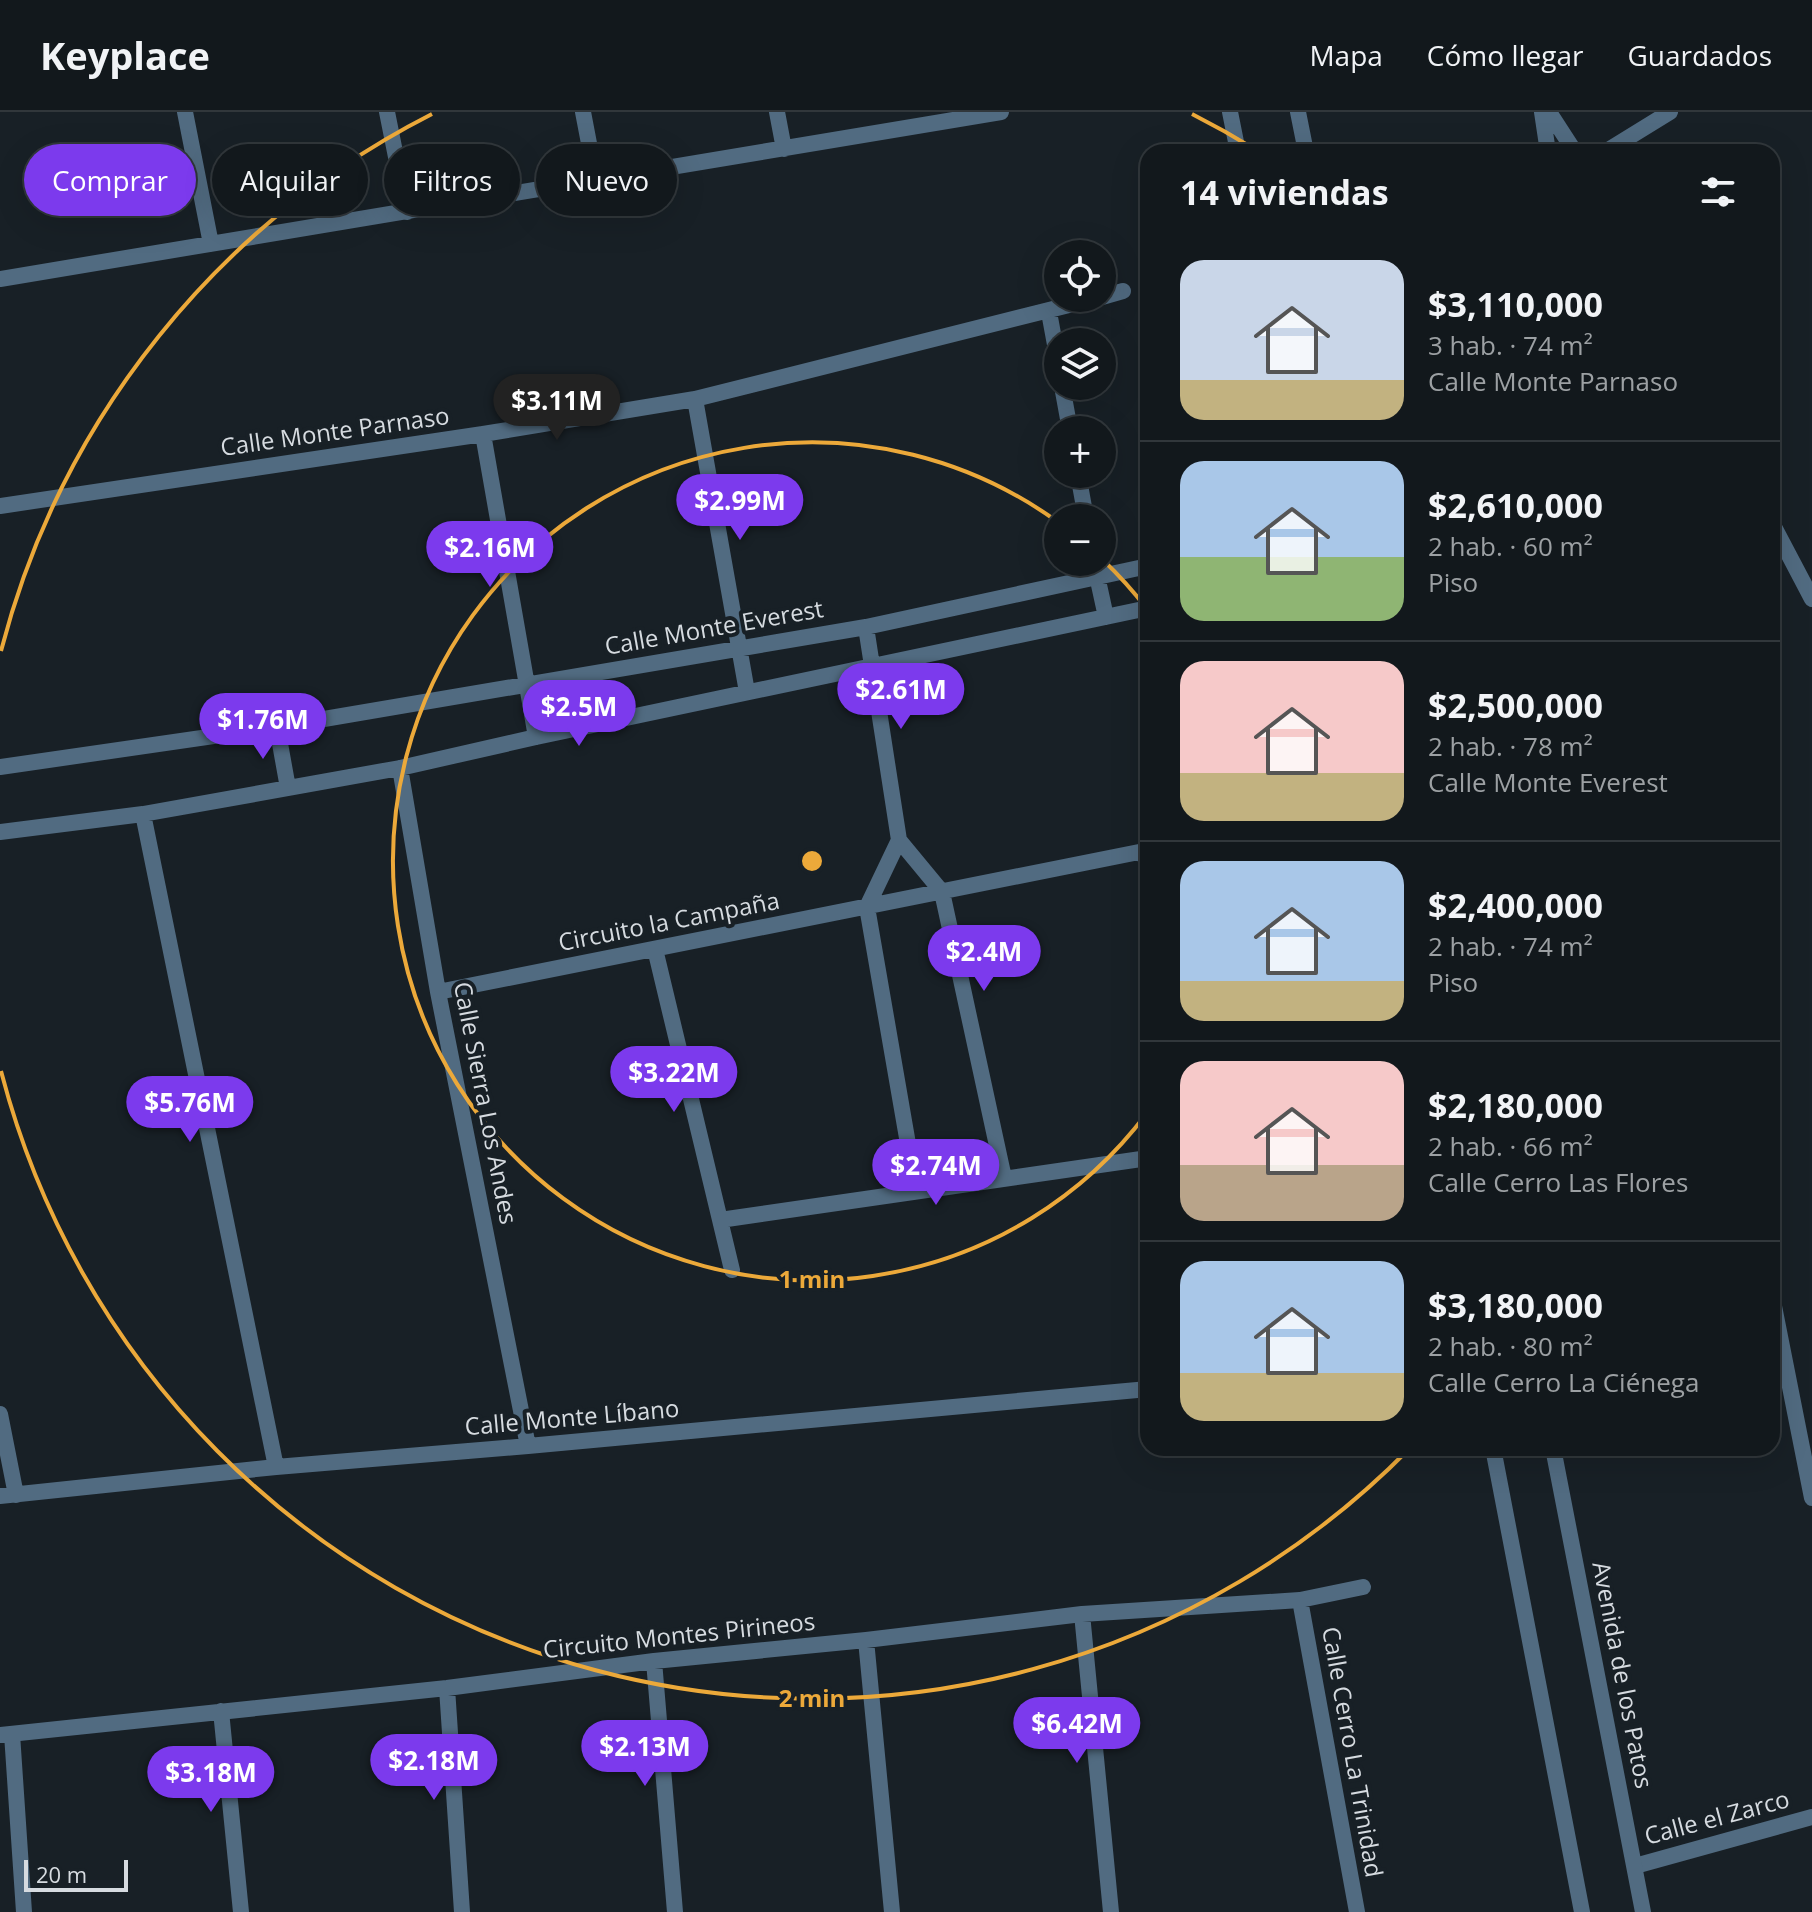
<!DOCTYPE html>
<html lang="es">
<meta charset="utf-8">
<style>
:root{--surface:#12181c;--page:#1f2529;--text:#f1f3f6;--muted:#9ca0a3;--line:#31373b;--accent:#7c3aed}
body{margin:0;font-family:"Open Sans",sans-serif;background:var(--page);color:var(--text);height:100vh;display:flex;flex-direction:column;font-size:30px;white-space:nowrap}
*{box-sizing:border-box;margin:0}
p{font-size:26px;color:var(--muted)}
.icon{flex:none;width:44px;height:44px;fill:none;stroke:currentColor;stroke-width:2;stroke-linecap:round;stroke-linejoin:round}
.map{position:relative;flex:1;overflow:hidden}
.sheet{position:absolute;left:1140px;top:32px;width:640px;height:1312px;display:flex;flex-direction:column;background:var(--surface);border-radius:24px;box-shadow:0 8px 32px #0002,0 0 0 2px var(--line)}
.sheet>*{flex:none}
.guide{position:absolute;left:24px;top:32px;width:760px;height:72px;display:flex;gap:16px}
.fabs{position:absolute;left:1044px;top:128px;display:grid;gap:16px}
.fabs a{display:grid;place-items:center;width:72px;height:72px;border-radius:50%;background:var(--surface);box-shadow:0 8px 32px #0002,0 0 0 2px var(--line);font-size:40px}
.scale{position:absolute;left:24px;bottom:20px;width:104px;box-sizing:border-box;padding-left:8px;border:4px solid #d6dbe0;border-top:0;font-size:22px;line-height:28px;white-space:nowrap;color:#d6dbe0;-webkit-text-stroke:6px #182026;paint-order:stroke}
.price{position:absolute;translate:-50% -68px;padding:0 18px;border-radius:28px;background:var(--accent);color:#fff;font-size:26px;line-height:52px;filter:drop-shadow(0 2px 4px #0008)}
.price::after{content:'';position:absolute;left:50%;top:48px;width:24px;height:18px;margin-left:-12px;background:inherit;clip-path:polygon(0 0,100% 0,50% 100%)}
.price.on{background:#222;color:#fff}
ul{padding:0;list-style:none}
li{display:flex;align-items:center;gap:24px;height:200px;padding:0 40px}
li+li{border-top:2px solid var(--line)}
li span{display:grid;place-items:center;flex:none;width:224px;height:160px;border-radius:24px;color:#555}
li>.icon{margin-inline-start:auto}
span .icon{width:96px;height:96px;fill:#fffc;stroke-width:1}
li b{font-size:34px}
h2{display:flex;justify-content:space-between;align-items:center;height:96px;padding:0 40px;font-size:34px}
.chip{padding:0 28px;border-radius:36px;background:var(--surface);box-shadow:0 8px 32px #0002,0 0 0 2px var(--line);font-size:28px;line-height:72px}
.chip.on{background:var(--accent);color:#fff}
header{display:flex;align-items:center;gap:48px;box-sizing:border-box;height:112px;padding:0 40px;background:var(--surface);border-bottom:2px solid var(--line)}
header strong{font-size:38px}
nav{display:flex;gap:44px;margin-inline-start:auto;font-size:28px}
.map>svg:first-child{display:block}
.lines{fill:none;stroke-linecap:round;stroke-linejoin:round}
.minor{stroke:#516b81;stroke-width:16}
.tertiary{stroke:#516b81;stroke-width:16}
.ring{fill:none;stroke:#eca93a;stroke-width:4}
.labels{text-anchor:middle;stroke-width:8;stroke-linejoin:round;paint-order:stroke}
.street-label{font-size:24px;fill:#d6dbe0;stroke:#182026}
.centre{fill:#eca93a;stroke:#182026;stroke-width:4}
.ring-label{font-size:24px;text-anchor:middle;font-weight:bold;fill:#eca93a;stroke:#182026;stroke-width:8;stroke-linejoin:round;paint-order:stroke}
</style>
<header>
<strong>Keyplace</strong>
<nav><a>Mapa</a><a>Cómo llegar</a><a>Guardados</a></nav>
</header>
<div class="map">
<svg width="1812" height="1800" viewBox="0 0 1812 1800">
<rect width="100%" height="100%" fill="#182026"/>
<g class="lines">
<path class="minor" d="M185 0 211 132
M387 0 407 100
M583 0 596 68
M777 0 784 37
M1542 0 1548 40
M1549 0 1575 40
M1605 40 1670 0
M0 167 1001 0
M1102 185 1123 179
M1049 200 1058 249
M1062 274 1070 318
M695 287 747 580
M483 322 536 625
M1078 362 1086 406
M0 394 483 322 695 287 1097 186
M1772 411 1812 487
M1094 450 1106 505
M866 515 899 728 942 780 1004 1066
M277 615 288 676
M0 655 277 615 866 515 1148 454
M400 656 438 880 528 1334
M143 702 276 1355
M0 720 143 702 400 656 536 625 1148 496
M899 728 867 795 916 1078
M655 837 732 1158
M438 880 1144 739 1148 760
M720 1108 1148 1046
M1772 1184 1812 1386
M0 1302 16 1383
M0 1384 276 1355 528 1334 1148 1277
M1300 1488 1357 1800
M1082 1502 1111 1800
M866 1528 892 1800
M654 1549 675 1800
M447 1576 462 1800
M221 1599 241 1800
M12 1622 24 1800
M0 1623 447 1576 654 1549 866 1528 1082 1502 1300 1488 1363 1475
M1635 1754 1812 1705"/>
<path class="tertiary" d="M1230 0 1238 40
M1298 0 1306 40
M1493 1336 1582 1800
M1553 1336 1643 1800"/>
</g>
<g class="ring">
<path d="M1147 1001A419 419 0 1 1 1055 408M1103 448A419 419 0 0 1 1147 497"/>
<path d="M1410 1336A838 838 0 0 1 1 959M1 539A838 838 0 0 1 432 2M1192 2A838 838 0 0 1 1256 38"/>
</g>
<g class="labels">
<g class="street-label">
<text transform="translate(335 320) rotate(-8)" y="8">Calle Monte Parnaso</text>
<text transform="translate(714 516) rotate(-10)" y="8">Calle Monte Everest</text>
<text transform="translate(669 810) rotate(-11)" y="8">Circuito la Campaña</text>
<text transform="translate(485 991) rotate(79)" y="8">Calle Sierra Los Andes</text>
<text transform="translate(572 1306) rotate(-5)" y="8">Calle Monte Líbano</text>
<text transform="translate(679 1524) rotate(-6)" y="8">Circuito Montes Pirineos</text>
<text transform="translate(1622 1563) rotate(79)" y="8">Avenida de los Patos</text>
<text transform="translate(1352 1640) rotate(80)" y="8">Calle Cerro La Trinidad</text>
<text transform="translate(1717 1706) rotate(-15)" y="8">Calle el Zarco</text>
</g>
</g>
<circle cx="812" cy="749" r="12" class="centre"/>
<g class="ring-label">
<text x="812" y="1176">1 min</text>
<text x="812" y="1595">2 min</text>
</g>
</svg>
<div class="fabs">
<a><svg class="icon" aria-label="locate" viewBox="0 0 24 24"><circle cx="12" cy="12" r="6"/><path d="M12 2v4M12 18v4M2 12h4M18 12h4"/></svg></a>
<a><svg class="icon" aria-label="layers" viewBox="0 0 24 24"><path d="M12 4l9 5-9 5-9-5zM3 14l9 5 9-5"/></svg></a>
<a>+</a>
<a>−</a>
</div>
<div class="scale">20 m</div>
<b class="price on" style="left:557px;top:330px">$3.11M</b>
<b class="price" style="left:740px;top:430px">$2.99M</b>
<b class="price" style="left:490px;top:477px">$2.16M</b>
<b class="price" style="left:901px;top:619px">$2.61M</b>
<b class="price" style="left:579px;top:636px">$2.5M</b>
<b class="price" style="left:263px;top:649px">$1.76M</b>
<b class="price" style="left:984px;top:881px">$2.4M</b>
<b class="price" style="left:674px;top:1002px">$3.22M</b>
<b class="price" style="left:190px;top:1032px">$5.76M</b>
<b class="price" style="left:936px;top:1095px">$2.74M</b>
<b class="price" style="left:1077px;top:1653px">$6.42M</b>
<b class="price" style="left:645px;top:1676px">$2.13M</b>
<b class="price" style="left:434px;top:1690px">$2.18M</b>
<b class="price" style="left:211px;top:1702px">$3.18M</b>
<div class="guide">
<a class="chip on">Comprar</a>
<a class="chip">Alquilar</a>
<a class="chip">Filtros</a>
<a class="chip">Nuevo</a>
</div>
<section class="sheet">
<h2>14 viviendas<svg class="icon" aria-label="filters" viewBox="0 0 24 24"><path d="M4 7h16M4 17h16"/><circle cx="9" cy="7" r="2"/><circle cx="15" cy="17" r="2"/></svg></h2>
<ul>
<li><span style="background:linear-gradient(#c9d6e8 75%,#c2b280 0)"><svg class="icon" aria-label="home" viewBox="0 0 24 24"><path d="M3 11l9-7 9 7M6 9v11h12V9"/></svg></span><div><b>$3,110,000</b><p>3 hab. · 74 m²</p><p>Calle Monte Parnaso</p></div></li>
<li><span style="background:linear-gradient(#a9c7e8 60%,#8fb573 0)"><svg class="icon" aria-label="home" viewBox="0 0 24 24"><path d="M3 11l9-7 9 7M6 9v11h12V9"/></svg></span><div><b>$2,610,000</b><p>2 hab. · 60 m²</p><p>Piso</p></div></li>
<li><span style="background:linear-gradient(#f6c9c9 70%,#c2b280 0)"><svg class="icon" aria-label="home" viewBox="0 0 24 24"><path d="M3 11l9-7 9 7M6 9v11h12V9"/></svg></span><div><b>$2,500,000</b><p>2 hab. · 78 m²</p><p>Calle Monte Everest</p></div></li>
<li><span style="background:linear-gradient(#a9c7e8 75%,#c2b280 0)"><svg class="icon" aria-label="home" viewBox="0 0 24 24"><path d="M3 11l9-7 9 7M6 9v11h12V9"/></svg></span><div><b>$2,400,000</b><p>2 hab. · 74 m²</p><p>Piso</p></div></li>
<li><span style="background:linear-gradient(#f6c9c9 65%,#b9a48a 0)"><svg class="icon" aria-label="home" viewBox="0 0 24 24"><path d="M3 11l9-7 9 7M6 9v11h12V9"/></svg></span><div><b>$2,180,000</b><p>2 hab. · 66 m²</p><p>Calle Cerro Las Flores</p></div></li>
<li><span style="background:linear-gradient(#a9c7e8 70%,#c2b280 0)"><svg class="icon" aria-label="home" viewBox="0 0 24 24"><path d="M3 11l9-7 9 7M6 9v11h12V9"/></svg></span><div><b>$3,180,000</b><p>2 hab. · 80 m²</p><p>Calle Cerro La Ciénega</p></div></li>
</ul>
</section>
</div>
